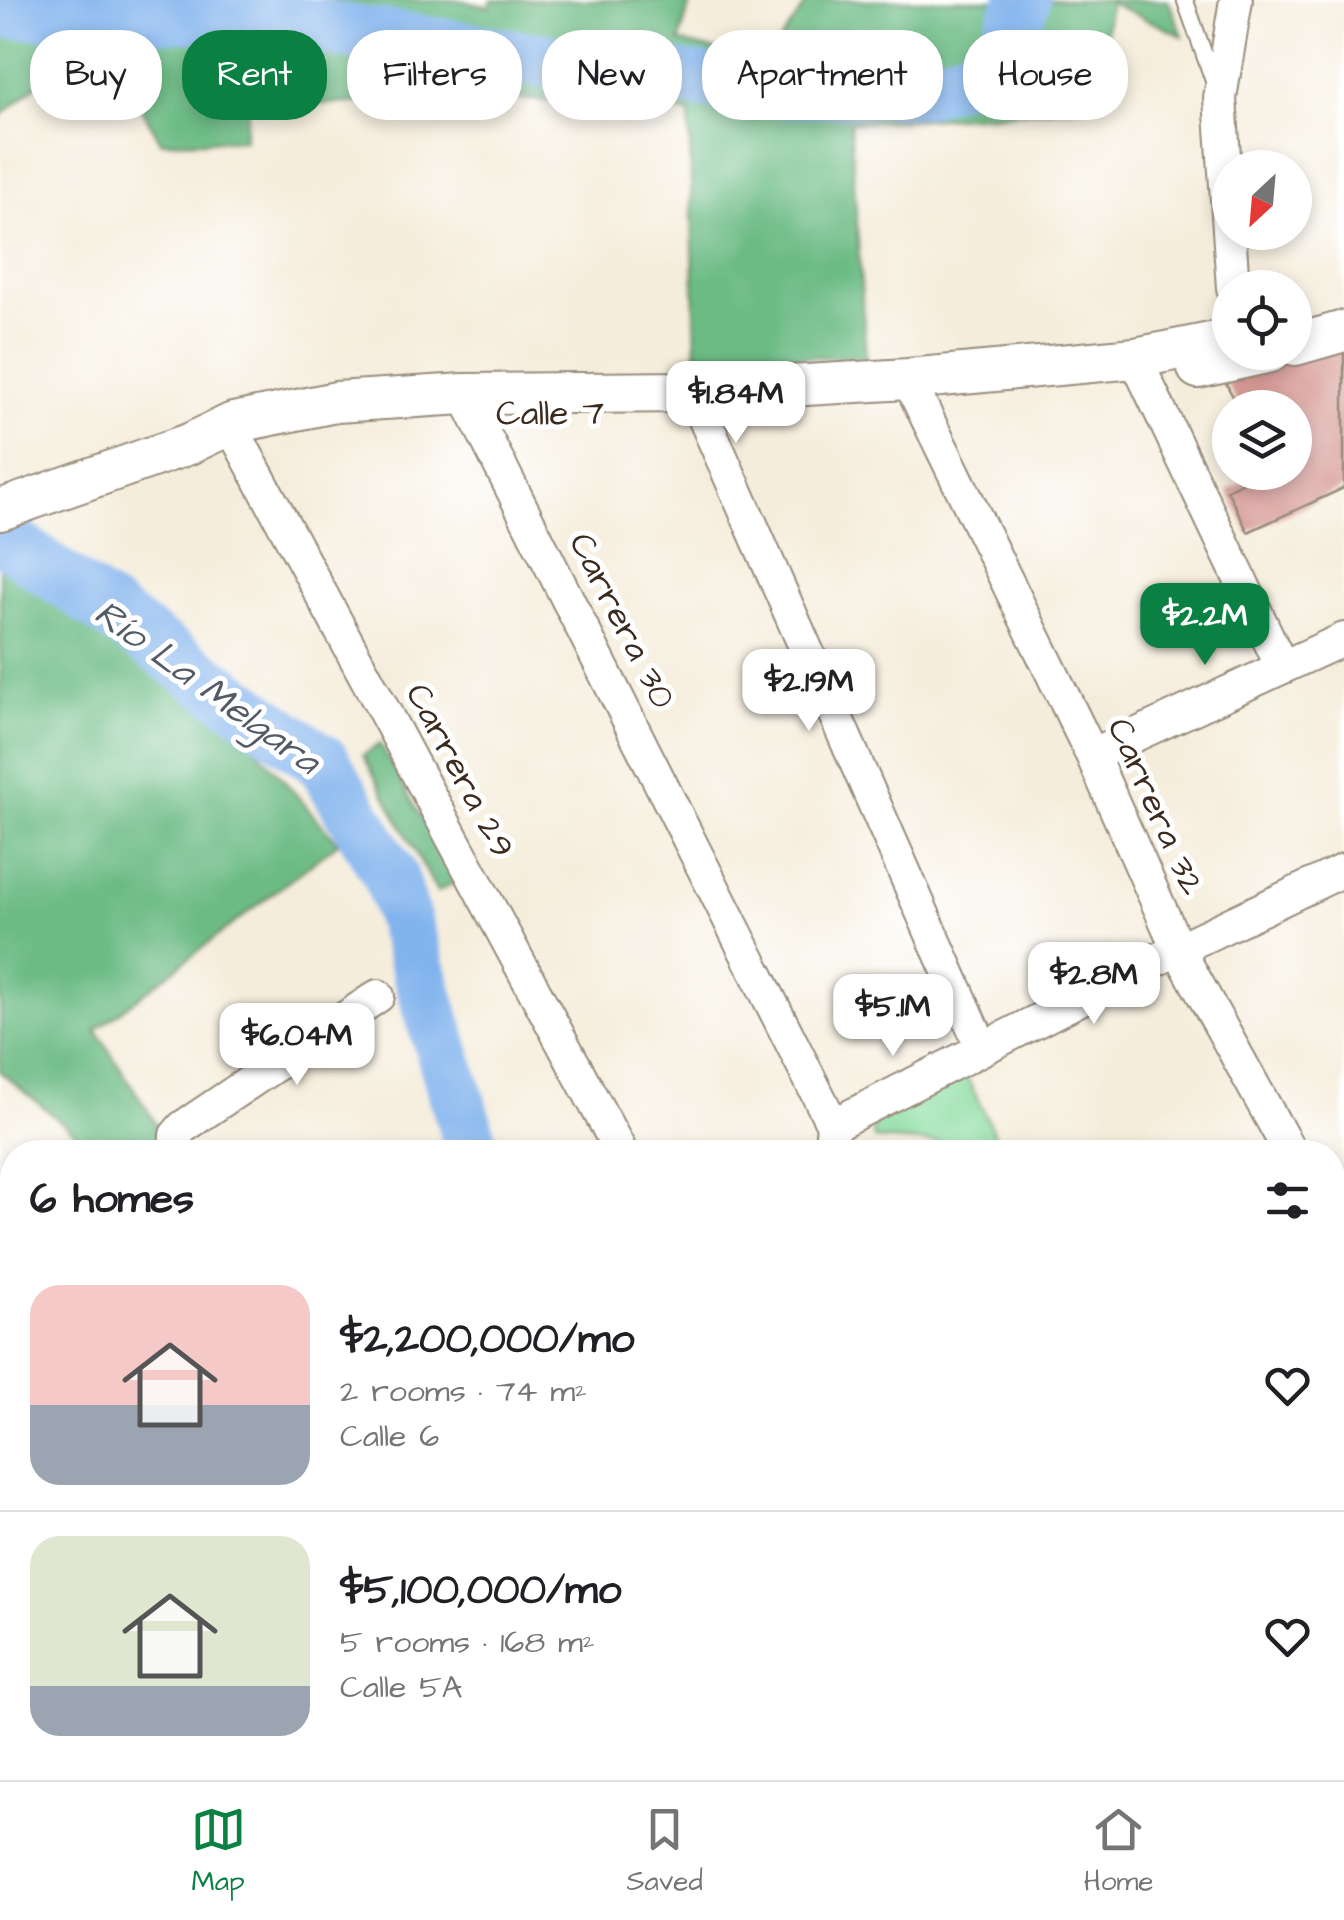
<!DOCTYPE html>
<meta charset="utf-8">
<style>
:root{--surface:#fff;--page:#f2f2f2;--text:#202124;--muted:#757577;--line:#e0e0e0;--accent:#0b8043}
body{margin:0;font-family:"Architects Daughter",sans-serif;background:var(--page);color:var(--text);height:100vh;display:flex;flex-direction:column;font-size:38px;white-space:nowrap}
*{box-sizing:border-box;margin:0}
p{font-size:32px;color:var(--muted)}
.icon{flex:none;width:55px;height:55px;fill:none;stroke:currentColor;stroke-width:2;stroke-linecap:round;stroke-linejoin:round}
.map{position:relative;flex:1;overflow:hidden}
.sheet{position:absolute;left:0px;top:1140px;width:1345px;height:640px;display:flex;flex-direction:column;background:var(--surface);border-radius:40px 40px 0 0;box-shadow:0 5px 15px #0003}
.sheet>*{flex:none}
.guide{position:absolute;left:30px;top:30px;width:1285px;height:90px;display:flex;gap:20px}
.needle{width:65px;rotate:206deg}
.buttons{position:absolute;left:1212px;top:150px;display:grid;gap:20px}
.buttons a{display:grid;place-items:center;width:100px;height:100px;border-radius:50%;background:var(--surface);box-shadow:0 5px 15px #0003;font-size:50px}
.price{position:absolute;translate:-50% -85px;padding:0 22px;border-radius:20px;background:#fff;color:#222;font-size:32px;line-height:65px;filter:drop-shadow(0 2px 5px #0008)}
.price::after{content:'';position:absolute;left:50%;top:60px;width:30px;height:22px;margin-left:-15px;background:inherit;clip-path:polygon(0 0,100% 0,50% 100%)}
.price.current{background:var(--accent);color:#fff}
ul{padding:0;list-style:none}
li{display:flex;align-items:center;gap:30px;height:250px;padding:0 30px}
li+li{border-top:2px solid var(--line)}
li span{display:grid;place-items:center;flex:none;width:280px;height:200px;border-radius:30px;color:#555}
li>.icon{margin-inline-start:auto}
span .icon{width:120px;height:120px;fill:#fffc;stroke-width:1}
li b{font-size:42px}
h2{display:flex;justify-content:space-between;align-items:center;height:120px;padding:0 30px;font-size:42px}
.pill{padding:0 35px;border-radius:40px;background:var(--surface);box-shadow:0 5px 15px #0003;font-size:35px;line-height:90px}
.pill.current{background:var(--accent);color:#fff}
.tab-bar{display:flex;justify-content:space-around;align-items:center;height:140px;border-top:2px solid var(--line);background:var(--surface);font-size:28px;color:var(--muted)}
.tab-bar a{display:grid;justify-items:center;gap:5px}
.tab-bar .current{color:var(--accent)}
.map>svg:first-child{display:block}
.green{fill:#86db9d;stroke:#60825e;stroke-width:2.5}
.forest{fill:#6cbb84;stroke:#547251;stroke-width:2.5}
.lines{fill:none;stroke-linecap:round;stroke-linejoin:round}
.river{stroke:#81b3ed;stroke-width:55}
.building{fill:#d3928d}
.service-casing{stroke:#988c7c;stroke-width:19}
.minor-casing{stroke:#988c7c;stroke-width:36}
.tertiary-casing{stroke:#988c7c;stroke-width:44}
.primary-casing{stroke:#988c7c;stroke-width:56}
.service{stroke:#fff;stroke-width:15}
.minor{stroke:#fff;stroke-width:32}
.tertiary{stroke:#fff;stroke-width:40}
.primary{stroke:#fff;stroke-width:52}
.labels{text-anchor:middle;stroke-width:10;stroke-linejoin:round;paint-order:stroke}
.street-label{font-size:35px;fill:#3b2a1e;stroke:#fff}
.water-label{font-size:38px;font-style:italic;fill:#545a66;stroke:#fff}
</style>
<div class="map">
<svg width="1344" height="1780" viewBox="0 0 1344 1780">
<rect width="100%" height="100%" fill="#fff"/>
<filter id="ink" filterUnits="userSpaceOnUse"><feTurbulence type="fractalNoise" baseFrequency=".01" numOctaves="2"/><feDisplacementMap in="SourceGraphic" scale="20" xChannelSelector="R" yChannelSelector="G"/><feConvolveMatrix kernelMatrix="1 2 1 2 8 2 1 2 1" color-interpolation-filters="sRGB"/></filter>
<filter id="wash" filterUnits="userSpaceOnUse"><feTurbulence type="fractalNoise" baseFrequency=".0048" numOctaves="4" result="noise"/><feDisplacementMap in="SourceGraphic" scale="40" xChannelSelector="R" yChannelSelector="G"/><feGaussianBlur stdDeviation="2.25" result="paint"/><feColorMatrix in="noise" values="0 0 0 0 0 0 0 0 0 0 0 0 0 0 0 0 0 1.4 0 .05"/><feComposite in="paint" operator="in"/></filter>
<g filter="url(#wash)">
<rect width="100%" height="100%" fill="#f5eddb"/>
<path class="green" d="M964 1072 1001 1147 874 1139 872 1124Z"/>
<path class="forest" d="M0 0H460L489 7 492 0H691L679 42 766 61 809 0H1168L1183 36 1110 3 1094 105 993 115 850 123 866 358 696 355 689 113 496 97 249 107 244 140 161 142 116 63 60 64 0 117Z
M0 553 241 731 338 843 96 1030 159 1128 158 1152H98L0 1072Z
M380 744 457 881 437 892 363 755Z"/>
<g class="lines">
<path class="river" d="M0 11 249 17 540 60 774 90H924L998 65 1023 0
M0 535 323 762 391 877 473 1152
M1332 1558 1344 1562"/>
</g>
<g id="blocks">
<path class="building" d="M1344 341V488L1248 532 1227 490 1264 472H1295V408H1239L1222 376Z
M12 1353V1391L0 1395V1357Z
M12 1462V1590L0 1556V1467Z"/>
</g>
</g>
<g filter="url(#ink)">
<use href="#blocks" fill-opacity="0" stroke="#988c7c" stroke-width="2.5"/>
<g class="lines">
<defs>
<path id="service" d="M1185 0 1215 85"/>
<path id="minor" d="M1233 288 1220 98 1236 0
M1135 358 1282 667
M908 379 1092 755 1178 949 1290 1152
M688 392 702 413 982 1048
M464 394 833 1125 830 1152
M233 423 239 441 621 1152
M1092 755 1344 639
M833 1125 1178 949 1344 870
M175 1152 176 1135 183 1127 378 996
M0 1212 12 1230
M0 1603 12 1632
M1332 1693 1344 1697
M1332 1746 1344 1734
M71 1768 76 1780
M264 1768 269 1780
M526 1768 541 1780
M1031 1780 1043 1768
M1298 1780 1311 1768"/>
<path id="tertiary" d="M1295 345 1344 331
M1198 368 1270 352
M0 510 189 444 233 423 336 402 464 394 688 392 908 379 1135 358 1230 339"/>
<path id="primary" d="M1332 1208H1344
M0 1408 12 1404"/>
</defs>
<use href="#service" class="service-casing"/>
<use href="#minor" class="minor-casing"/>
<use href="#tertiary" class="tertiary-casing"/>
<use href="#primary" class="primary-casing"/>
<use href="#service" class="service"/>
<use href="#minor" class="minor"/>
<use href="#tertiary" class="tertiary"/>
<use href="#primary" class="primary"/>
</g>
</g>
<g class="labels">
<g class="street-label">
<text x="550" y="424">Calle 7</text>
<text transform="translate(623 620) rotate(63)" y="12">Carrera 30</text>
<text transform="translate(461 770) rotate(62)" y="12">Carrera 29</text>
<text transform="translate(1157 806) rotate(66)" y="12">Carrera 32</text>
</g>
<g class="water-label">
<text transform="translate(208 686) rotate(36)" y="13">Río La Melgara</text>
</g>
</g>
</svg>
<div class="buttons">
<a><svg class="needle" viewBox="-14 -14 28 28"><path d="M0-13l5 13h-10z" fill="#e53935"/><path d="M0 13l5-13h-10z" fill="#757577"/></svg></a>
<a><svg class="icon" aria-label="locate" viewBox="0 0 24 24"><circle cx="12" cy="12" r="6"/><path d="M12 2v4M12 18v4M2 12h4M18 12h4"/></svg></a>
<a><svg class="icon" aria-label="layers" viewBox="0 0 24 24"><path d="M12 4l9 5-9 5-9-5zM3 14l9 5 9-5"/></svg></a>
</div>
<b class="price" style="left:736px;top:446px">$1.84M</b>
<b class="price current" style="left:1205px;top:668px">$2.2M</b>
<b class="price" style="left:809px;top:734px">$2.19M</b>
<b class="price" style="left:1094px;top:1027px">$2.8M</b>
<b class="price" style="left:893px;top:1059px">$5.1M</b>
<b class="price" style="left:297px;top:1088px">$6.04M</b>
<div class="guide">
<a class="pill">Buy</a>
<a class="pill current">Rent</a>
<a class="pill">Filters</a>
<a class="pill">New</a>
<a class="pill">Apartment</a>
<a class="pill">House</a>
</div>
<section class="sheet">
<h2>6 homes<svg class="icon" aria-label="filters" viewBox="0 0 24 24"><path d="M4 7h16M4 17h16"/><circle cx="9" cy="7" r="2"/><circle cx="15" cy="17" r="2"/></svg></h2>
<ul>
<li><span style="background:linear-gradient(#f6c9c9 60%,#9aa5b1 0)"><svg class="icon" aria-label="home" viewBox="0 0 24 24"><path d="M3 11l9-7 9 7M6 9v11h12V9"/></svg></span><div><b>$2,200,000/mo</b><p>2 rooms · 74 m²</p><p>Calle 6</p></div><svg class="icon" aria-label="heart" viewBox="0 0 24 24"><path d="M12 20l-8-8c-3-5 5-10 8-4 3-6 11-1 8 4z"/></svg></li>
<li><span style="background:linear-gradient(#dfe7d0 75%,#9aa5b1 0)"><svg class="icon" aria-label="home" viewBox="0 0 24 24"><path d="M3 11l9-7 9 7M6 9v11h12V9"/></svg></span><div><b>$5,100,000/mo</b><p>5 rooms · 168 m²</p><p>Calle 5A</p></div><svg class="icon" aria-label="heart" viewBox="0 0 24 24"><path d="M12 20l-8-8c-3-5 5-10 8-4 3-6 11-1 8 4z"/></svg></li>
</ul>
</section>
</div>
<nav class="tab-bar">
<a class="current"><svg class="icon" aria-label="map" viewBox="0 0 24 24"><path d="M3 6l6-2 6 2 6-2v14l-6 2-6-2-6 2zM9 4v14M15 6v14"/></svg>Map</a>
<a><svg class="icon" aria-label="saved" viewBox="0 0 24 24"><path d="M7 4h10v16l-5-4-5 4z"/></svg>Saved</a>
<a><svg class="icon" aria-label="home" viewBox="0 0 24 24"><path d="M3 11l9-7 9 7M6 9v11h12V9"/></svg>Home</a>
</nav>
